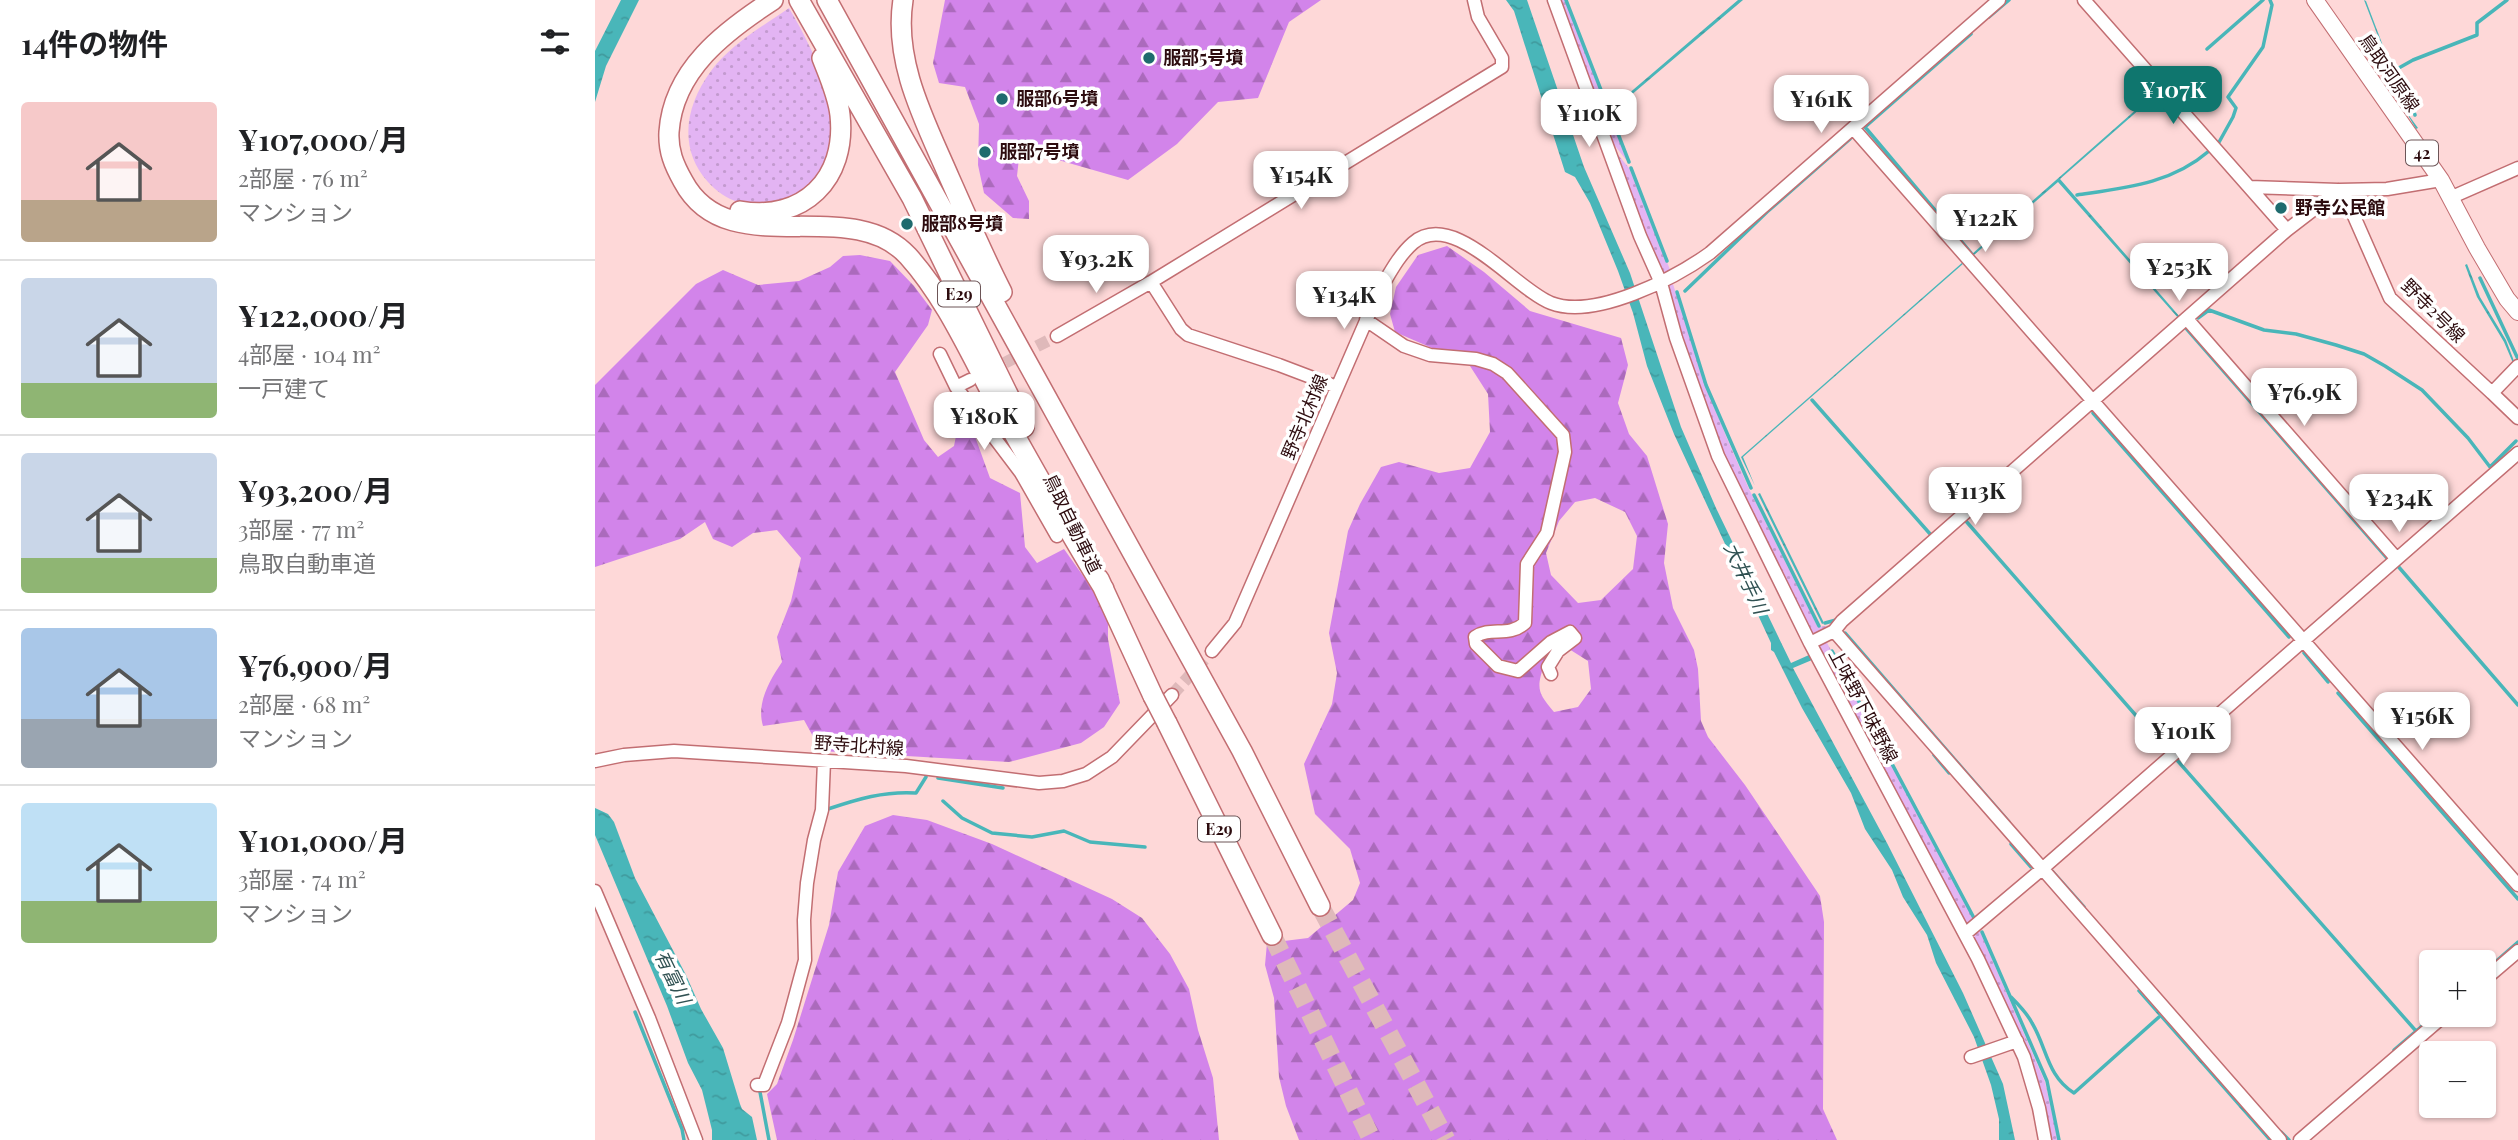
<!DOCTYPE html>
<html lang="ja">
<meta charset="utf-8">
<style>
:root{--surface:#fff;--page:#f2f2f2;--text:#202124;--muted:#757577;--line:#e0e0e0;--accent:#0f766e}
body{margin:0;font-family:"Playfair Display","Noto Sans JP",serif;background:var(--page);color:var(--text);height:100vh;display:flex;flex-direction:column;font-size:26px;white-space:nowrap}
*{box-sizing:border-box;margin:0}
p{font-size:23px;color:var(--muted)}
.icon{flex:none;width:38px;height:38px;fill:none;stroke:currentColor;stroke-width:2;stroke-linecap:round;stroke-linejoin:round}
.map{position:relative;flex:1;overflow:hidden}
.panel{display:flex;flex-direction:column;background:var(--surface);width:595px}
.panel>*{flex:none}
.fabs{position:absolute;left:1824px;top:950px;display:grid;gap:14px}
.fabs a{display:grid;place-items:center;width:77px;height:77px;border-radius:7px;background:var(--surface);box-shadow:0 2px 5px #0004;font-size:35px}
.price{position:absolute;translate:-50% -60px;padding:0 16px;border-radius:14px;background:#fff;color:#222;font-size:23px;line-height:46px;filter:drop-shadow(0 2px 4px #0008)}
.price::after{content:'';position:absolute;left:50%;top:42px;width:21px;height:16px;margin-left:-10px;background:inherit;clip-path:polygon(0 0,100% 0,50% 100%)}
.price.current{background:var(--accent);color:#fff}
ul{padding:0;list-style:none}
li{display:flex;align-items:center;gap:21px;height:175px;padding:0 21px}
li+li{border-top:2px solid var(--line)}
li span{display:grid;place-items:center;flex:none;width:196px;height:140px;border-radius:7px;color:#555}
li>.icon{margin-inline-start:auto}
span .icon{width:84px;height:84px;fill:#fffc;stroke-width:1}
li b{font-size:30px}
h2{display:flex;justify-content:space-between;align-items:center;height:84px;padding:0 21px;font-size:30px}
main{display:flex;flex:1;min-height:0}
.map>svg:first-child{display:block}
.grass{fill:url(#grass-dots)}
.forest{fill:url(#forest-firs);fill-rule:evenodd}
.water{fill:url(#water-ripples)}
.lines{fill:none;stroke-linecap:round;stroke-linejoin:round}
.stream{stroke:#49b6b9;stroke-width:3.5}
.minor-tunnel{stroke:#dfb9ba;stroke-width:12;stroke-dasharray:12 6;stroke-linecap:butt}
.highway-tunnel{stroke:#dfb9ba;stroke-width:19;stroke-dasharray:19 10;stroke-linecap:butt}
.minor-casing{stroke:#c26e72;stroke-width:15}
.major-casing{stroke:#c26e72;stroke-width:18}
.highway-casing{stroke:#c26e72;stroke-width:22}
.minor{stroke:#fff;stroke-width:12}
.major{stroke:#fff;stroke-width:16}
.highway{stroke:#fff;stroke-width:19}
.highway-bridge-casing{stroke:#c26e72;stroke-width:22;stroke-linecap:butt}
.highway-bridge{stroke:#fff;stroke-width:19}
.poi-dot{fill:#1f6b6e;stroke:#fff;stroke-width:2.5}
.labels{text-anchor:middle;stroke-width:7;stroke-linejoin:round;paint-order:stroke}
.shield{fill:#fff;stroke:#6c5557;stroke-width:2}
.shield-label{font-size:16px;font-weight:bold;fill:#2d0c0f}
.poi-label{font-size:18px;font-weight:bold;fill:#2d0c0f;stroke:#fff;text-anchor:start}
.street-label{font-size:18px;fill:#2d0c0f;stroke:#fff}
.water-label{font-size:19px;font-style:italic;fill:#305152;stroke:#fff}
</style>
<main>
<section class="panel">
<h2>14件の物件<svg class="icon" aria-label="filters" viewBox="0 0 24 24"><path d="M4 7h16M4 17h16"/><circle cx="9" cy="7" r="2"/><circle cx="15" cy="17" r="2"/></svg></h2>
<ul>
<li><span style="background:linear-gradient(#f6c9c9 70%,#b9a48a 0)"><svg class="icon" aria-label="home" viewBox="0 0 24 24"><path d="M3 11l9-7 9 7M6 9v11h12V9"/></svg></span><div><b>¥107,000/月</b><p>2部屋 · 76 m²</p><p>マンション</p></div></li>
<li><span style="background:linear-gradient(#c9d6e8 75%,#8fb573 0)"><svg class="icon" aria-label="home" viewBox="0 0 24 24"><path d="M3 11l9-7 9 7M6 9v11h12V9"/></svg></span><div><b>¥122,000/月</b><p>4部屋 · 104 m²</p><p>一戸建て</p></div></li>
<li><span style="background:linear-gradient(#c9d6e8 75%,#8fb573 0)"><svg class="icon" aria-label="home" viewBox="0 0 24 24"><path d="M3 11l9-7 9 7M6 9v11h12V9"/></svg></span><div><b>¥93,200/月</b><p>3部屋 · 77 m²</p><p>鳥取自動車道</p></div></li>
<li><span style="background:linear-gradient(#a9c7e8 65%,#9aa5b1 0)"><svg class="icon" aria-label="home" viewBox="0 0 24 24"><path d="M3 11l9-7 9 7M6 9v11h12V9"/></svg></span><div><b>¥76,900/月</b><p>2部屋 · 68 m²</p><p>マンション</p></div></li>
<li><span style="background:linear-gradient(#bfe0f5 70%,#8fb573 0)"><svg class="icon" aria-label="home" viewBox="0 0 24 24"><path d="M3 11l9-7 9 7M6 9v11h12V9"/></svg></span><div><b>¥101,000/月</b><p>3部屋 · 74 m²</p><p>マンション</p></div></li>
</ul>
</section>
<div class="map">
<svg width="1923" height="1140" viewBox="0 0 1923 1140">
<defs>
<pattern id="grass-dots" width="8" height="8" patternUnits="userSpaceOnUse" patternTransform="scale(1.75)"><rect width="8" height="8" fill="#e3b4f3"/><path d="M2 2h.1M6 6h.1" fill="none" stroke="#c39acf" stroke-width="1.8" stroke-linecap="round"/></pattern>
<pattern id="forest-firs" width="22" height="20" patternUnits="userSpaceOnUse" patternTransform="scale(1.75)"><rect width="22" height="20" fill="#d284ea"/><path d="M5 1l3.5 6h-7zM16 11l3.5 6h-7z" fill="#ab6abc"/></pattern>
<pattern id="water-ripples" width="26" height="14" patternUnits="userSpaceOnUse" patternTransform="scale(1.75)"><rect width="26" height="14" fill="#49b6b9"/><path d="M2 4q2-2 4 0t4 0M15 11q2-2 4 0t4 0" fill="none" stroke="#409b9e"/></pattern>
</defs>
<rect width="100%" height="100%" fill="#fed8d8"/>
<path class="grass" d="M962 0H970L1032 161 1009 132Z
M194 8C224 59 270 152 205 194 199 198 193 203 186 204 175 206 155 205 144 202 132 199 121 191 113 182 83 149 90 106 116 71 135 45 168 26 194 8Z
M1014 144 1034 168 1076 272 1071 275 1067 274Z
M1078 284 1111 386 1131 436 1154 489 1223 627 1231 626 1233 630 1219 638 1117 430 1102 391 1073 286Z
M1230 639 1381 923 1370 925 1221 644Z
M1383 927 1450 1082 1463 1140H1453L1440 1079 1378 939Z"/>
<path class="forest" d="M350 0H726L694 22 663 98 623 102 582 144 533 180 425 149 422 176 434 201V219L418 218 389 193 383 165 384 124 370 87 344 83 338 63Z
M852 246 889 272 935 311 1026 338 1033 365 1023 403 1034 434 1052 456 1073 524 1069 563 1078 608 1099 650 1103 669 1106 721 1113 737 1150 785 1225 896 1229 922 1228 1109 1242 1140H704L691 1106 684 1077 679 998 670 965 672 943 713 938 758 900 765 883 755 849 720 814 709 764 737 704 742 673 734 633 753 531 765 504 786 467 804 462 844 473 875 468 895 432 893 394 866 352 837 348 800 332 795 314 801 287 823 255ZM1000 498 1030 512 1042 536 1038 569 1006 600 983 603 956 575 951 553 964 521 980 502ZM974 649 993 661 996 689 983 707 959 712C943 693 941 689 949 665Z
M265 255 295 261 319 286 337 310 333 325 300 372 329 440 343 457 359 446 363 426 378 431 395 478 425 493 430 547 442 563 469 549 513 611V639L525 703 509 727 486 743 414 762 226 751 209 720 168 726C161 703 175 680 187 662L182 637 196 601 206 558 182 530 158 533 137 547 118 539 110 522 85 539 0 567V385L101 284 128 270 163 285 204 281 235 267 248 256Z
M298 815 332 820 397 844 517 899 547 918 575 954 594 989 603 1030 618 1078 624 1140H182L172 1094 182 1084 198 1040 234 925 243 872 270 826Z"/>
<path class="water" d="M26 0H44L11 66 0 102V51Z
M911 0H932L989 167 1035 273 1086 427 1121 508 1196 663 1214 655 1217 660 1198 668 1292 843 1368 993 1408 1084 1420 1140H1404V1119L1396 1085 1379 1037 1341 963 1332 935 1308 897 1297 870 1270 829 1256 793 1207 708 1179 652 1176 650V643L1079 434 1052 366 1038 313 1023 271 995 203 980 177 970 172 919 11Z
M1143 0H1148L1028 102 1030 110 1028 111 1025 101Z
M1769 0 1771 1 1815 117 1823 128 1821 129 1814 117Z
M1561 92 1562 94 1465 179 1585 317 1584 319 1463 182 1379 255 1377 254Z
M1368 262 1369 263 1148 457 1160 486 1146 457Z
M1872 264 1885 297 1911 340 1919 361 1918 363 1909 342 1882 297 1870 265Z
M1165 493 1229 623 1227 624 1163 494Z
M0 808 13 814 19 822 40 878 91 975 106 1009 128 1048 145 1104 147 1109 157 1117 162 1140H117V1130L107 1090 93 1063 72 1006 0 835Z
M1543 989 1676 1140H1673L1542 991Z"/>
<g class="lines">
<path class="stream" d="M971 0 1034 162
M1394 17 1414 0
M1612 49 1668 0
M1820 115 1802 69 1818 60 1882 35V23L1912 0
M1623 144 1638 117 1641 108 1633 97 1668 47 1677 5 1675 0
M1036 168 1072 261
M1482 195C1530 188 1576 184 1614 151
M1716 204 1727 194
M1376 253 1270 127 1376 34
M1885 278 1923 359
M1090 291 1172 212 1255 139
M1082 292 1111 385 1156 488
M1603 318 1614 310 1669 330 1701 334 1741 345 1769 354 1790 366 1827 390 1873 438 1895 467 1921 441
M1590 327 1792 558
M1217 400 1336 535
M1498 413 1694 637
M1159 495 1224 626
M1370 520 1572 751
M1802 565 1923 705
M1230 623 1241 620
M1250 633 1414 822
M1237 651 1379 918
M1709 653 1733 682
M1743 693 1923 899
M1339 755 1354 773
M1581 759 1821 1031
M343 778 408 788
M348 801 367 818 397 833 437 837 469 831 495 842 550 847
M233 809C263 799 289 791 321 793L331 777
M1416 844 1436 867
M1457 871 1489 907
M1387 932 1452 1081 1464 1140
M1890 971 1923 942
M1416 997C1424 1005 1432 1013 1437 1023 1452 1048 1452 1076 1479 1093L1564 1017
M40 1012 87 1129 89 1140
M1799 1050 1840 1015
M165 1092 174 1140
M1686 1132 1694 1140"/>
<path class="minor-tunnel" d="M394 371 462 336
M577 695 617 651"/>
<path class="highway-tunnel" d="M725 906 851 1140
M677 935 777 1140"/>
<defs>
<path id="minor" d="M959 0 1045 236 1066 283 1081 338 1123 456 1215 643 1383 959 1429 1057 1444 1108 1450 1140
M1489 0 1692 230
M1258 128 1923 885
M1846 180 1792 189 1744 190 1751 198 1795 298 1897 393 1923 366
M1654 187 1743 190
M1857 197 1923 168
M1592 319 1801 558
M771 320 809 346 835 355 881 359 898 364 912 373 968 435 970 452 952 533 932 564 930 623C913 638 896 626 880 637L881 644 903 666 923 671 956 642 975 632 980 638 963 651 953 667 956 674
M462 336 556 282
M345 354 361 387 426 473 462 536
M361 387 375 380
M742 387 684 365 593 335 586 329 556 282 907 67V58L883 17 879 0
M1897 393 1923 418
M1239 631 1685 1140
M1215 643 1239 631 1247 621 1692 230 1744 190
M617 651 640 623 784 291C794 275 803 256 818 243 858 208 920 289 956 303 1000 320 1080 278 1115 253L1404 0
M0 761 29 755 79 751 311 766 444 783 468 781 491 774 517 757 577 695
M0 891 54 1018 101 1140
M1370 934 1447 869 1923 453
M1888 981 1923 951
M1376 1057 1422 1041
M162 1085H169L193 1023 210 960 209 920 212 883 219 840 227 810 229 761
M1705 1140 1850 1015"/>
<path id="major" d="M1720 0 1846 180 1882 248 1912 299 1923 312"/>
<path id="highway" d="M178 0C130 31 78 70 74 132 73 151 79 165 88 181 133 266 254 192 313 256 349 296 373 349 398 396 434 461 470 526 509 589
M204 0 317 198 429 427
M232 0 647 751 725 906
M308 0C298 63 331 123 355 179 372 217 388 255 407 292
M145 211C208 222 252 179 245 115 243 96 234 76 227 58
M504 579 558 696
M572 723 677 935"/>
</defs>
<use href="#minor" class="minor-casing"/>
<use href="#major" class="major-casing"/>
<use href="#highway" class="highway-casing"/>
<use href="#minor" class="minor"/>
<use href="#major" class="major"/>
<use href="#highway" class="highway"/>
<defs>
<path id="highway-bridge" d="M558 696 572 723"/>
</defs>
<use href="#highway-bridge" class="highway-bridge-casing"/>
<use href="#highway-bridge" class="highway-bridge"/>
</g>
<g class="poi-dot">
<circle cx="554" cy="58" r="7"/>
<circle cx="407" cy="99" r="7"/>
<circle cx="390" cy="152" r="7"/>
<circle cx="1686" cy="208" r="7"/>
<circle cx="312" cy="224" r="7"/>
</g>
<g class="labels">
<g class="shield">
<rect x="1811" y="140.5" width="32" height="25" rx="5"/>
<rect x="343" y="281.5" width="42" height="25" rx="5"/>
<rect x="603" y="816.5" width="42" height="25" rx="5"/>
</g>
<g class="shield-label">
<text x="1827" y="159">42</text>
<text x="364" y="300">E29</text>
<text x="624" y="835">E29</text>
</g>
<g class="poi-label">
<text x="568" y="64">服部5号墳</text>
<text x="421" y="105">服部6号墳</text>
<text x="404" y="158">服部7号墳</text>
<text x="1700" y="214">野寺公民館</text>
<text x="326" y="230">服部8号墳</text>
</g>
<g class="street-label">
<text transform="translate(1794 73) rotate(55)" y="6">鳥取河原線</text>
<text transform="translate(1838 311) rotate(45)" y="6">野寺2号線</text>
<text transform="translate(710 417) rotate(-67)" y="6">野寺北村線</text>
<text transform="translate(477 524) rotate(64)" y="6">鳥取自動車道</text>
<text transform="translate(1268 706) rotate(62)" y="6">上味野下味野線</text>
<text transform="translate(264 746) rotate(4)" y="6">野寺北村線</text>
</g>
<g class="water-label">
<text transform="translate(1151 578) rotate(65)" y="7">大井手川</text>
<text transform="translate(78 977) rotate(64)" y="7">有富川</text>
</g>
</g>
</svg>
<div class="fabs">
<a>+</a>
<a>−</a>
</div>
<b class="price current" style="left:1578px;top:126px">¥107K</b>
<b class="price" style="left:1226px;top:135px">¥161K</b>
<b class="price" style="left:994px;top:149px">¥110K</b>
<b class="price" style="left:706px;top:211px">¥154K</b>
<b class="price" style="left:1390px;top:254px">¥122K</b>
<b class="price" style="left:501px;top:295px">¥93.2K</b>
<b class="price" style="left:1584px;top:303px">¥253K</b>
<b class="price" style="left:749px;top:331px">¥134K</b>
<b class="price" style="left:1709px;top:428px">¥76.9K</b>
<b class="price" style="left:389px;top:452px">¥180K</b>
<b class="price" style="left:1380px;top:527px">¥113K</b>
<b class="price" style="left:1804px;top:534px">¥234K</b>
<b class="price" style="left:1827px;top:752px">¥156K</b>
<b class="price" style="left:1588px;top:767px">¥101K</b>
</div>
</main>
